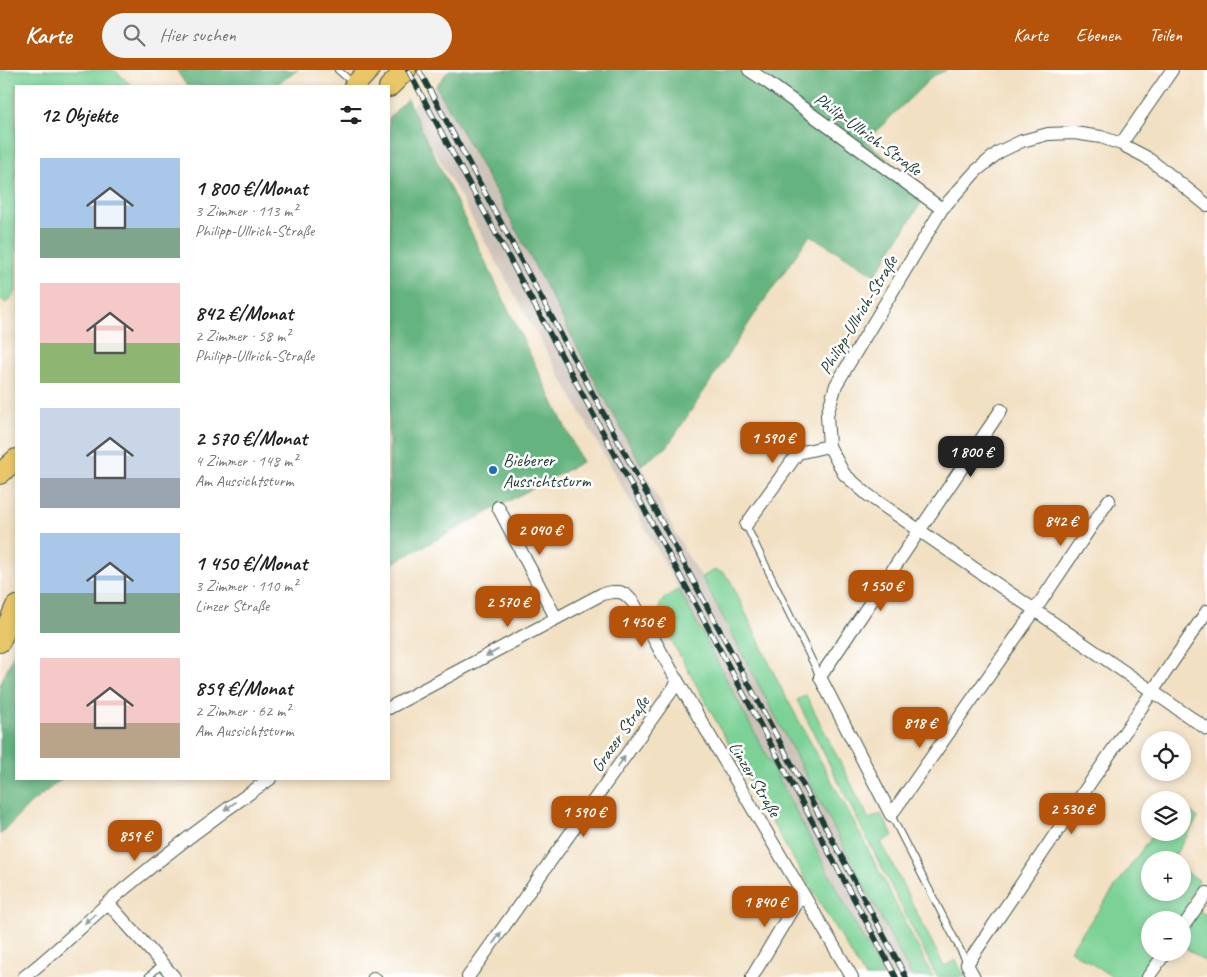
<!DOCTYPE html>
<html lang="de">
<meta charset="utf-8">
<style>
:root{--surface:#fff;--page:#f2f2f2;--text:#222;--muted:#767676;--accent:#b45309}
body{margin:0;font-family:Caveat,sans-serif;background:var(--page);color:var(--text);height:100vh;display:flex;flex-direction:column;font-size:19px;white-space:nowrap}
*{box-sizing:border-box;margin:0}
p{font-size:16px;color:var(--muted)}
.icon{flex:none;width:28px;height:28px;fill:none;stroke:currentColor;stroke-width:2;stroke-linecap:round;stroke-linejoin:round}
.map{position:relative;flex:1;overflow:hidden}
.panel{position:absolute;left:15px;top:15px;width:375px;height:695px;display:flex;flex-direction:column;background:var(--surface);border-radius:0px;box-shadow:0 2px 8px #0003}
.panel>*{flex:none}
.controls{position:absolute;left:1141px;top:661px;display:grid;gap:10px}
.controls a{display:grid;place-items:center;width:50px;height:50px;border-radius:50%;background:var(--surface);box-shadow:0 2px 8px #0003;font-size:25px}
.price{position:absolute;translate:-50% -42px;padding:0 11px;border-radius:10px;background:var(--accent);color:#fff;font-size:16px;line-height:32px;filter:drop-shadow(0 1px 2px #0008)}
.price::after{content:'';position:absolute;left:50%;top:30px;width:15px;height:11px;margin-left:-8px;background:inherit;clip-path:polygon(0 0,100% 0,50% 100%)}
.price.selected{background:#222;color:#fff}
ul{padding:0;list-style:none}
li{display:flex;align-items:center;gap:15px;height:125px;padding:0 25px}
li span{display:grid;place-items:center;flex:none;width:140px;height:100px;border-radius:0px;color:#555}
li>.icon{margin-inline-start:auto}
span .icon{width:60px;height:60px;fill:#fffc;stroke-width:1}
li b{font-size:21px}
h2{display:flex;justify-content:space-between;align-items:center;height:60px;padding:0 25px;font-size:21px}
header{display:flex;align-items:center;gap:30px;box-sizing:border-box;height:70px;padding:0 25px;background:var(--accent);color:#fff}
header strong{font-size:24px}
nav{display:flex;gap:28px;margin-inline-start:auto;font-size:18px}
.search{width:350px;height:45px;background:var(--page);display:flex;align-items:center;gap:12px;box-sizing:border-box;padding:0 18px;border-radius:28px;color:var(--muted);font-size:19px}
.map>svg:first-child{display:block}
.industrial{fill:#cdc2b9}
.green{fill:#7cd296;stroke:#4e8865}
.forest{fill:#65b47f;stroke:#42785a}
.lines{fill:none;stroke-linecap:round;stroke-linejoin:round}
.service-casing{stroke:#3f5549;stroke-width:8}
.minor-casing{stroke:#3f5549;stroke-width:14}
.primary-casing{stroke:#3f5549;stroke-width:22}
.service{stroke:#fff;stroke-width:6}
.minor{stroke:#fff;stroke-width:12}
.primary{stroke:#e9c769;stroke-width:20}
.rail-casing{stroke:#1f3d34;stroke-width:5.5}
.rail{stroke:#fff;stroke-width:4;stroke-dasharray:11;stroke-linecap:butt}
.oneway{fill:#8f9e9a}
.poi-dot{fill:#1f6fb2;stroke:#fff;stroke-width:2}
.labels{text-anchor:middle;stroke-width:5;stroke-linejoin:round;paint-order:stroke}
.street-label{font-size:18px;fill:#1f3d34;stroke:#fff}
.poi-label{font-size:18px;fill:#1f3d34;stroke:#fff;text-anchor:start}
</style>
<header>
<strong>Karte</strong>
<div class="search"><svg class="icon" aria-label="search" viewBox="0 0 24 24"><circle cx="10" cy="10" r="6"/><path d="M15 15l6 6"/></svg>Hier suchen</div>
<nav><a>Karte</a><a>Ebenen</a><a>Teilen</a></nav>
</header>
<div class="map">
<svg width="1207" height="907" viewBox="0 0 1207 907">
<rect width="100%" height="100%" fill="#fff"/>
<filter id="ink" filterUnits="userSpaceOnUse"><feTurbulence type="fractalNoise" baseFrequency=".02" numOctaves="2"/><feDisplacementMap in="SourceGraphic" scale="10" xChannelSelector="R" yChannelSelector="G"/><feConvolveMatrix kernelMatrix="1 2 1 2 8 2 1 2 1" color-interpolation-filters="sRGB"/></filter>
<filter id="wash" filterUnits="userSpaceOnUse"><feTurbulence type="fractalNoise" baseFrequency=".0096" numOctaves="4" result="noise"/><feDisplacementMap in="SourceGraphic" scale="20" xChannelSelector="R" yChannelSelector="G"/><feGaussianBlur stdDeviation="1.12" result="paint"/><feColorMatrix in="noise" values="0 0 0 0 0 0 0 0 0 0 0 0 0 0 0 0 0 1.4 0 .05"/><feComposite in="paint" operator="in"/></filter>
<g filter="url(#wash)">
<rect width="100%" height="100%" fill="#f2e0c3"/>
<path class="industrial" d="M436 16 501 131 596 313 641 395 687 485 702 507 912 907H883L679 519 410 37Z"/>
<path class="green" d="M0 0H115L132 16H16V222L6 233 0 228Z
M713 501C721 500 725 504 730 510L780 616 855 754 933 907H912L702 507Z
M679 519 883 907H865L786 777 664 557C655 534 659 530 679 519Z
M806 625 869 749 881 744 893 766 881 772 944 896 956 890 965 907H937L797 630Z
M1183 735 1198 748 1172 790H1150V822H1182L1183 800 1199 810 1187 831 1207 846V893L1183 876 1182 850H1150V882L1159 883 1142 907H1113L1070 880 1154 763 1182 762Z"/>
<path class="forest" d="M176 0H298L274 16H187Z
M449 0H947L933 6 866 71 927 124 875 205 810 165 761 235 667 377 641 395 596 313 501 131 436 16Z
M407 29 582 392 389 495V48Z
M16 579V709H62L30 734 0 765V615Z"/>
</g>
<g filter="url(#ink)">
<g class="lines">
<defs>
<path id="service" d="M338 0 354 14
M746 455 820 607
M891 745 967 893
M148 907 162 894
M371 907 374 905 378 907"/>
<path id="minor" d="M749 0 767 12 942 139
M1121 74 1172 0
M1207 135 1166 102 1146 87 1121 74 1101 67 1074 63 1048 64 1022 71 999 82 976 101 942 139 836 315 827 345 829 376 844 404 868 425 1207 659
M1001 340 820 607 891 745 1035 540 1109 430
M498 437 556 548
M746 455 798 383 829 376
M389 638 602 524 612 522H620L626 525 633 532 678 612 852 907
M108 833 174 907
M1182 858 1207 823
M24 907C59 880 90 848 124 819 171 780 220 743 270 709
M468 907 678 612
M752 907 802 823
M974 907 967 894 1207 541
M1148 907 1166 882"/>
<path id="primary" d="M354 16 369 0
M389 17 406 0
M0 404 16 389
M0 572 16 536"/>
</defs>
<use href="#service" class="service-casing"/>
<use href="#minor" class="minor-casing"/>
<use href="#primary" class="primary-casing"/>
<use href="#service" class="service"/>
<use href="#minor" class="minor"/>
<use href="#primary" class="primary"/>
<defs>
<path id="rail" d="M408 0 896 907
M419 0 906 907"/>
</defs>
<use href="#rail" class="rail-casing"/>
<use href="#rail" class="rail"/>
</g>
<defs><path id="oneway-solid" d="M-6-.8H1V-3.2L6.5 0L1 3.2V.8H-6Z" transform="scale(1.25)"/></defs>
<g class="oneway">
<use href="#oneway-solid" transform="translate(492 583) rotate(152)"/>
<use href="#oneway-solid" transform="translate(621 692) rotate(-55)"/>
<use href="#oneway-solid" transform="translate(230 736) rotate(145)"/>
<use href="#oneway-solid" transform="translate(90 849) rotate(138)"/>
<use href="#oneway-solid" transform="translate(497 868) rotate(-55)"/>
</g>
</g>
<circle class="poi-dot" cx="493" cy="400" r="5"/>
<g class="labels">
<g class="street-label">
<text transform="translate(868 64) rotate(36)" y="6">Philip-Ullrich-Straße</text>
<text transform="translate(858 245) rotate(-59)" y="6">Philipp-Ullrich-Straße</text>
<text transform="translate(620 664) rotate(-55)" y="6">Grazer Straße</text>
<text transform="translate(755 709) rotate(59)" y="6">Linzer Straße</text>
</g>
<g class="poi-label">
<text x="503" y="396">Bieberer<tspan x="503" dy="21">Aussichtsturm</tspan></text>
</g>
</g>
</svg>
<div class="controls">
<a><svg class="icon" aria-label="locate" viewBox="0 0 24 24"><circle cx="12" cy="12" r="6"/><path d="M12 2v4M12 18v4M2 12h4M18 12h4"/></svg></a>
<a><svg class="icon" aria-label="layers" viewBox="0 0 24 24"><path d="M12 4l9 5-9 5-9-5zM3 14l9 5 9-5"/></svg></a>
<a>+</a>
<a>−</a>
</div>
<b class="price" style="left:773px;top:394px">1 590 €</b>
<b class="price selected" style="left:971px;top:408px">1 800 €</b>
<b class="price" style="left:1061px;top:477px">842 €</b>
<b class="price" style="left:540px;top:486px">2 040 €</b>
<b class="price" style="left:881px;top:542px">1 550 €</b>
<b class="price" style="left:508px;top:558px">2 570 €</b>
<b class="price" style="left:642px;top:578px">1 450 €</b>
<b class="price" style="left:920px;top:679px">818 €</b>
<b class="price" style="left:1072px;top:765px">2 530 €</b>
<b class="price" style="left:584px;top:768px">1 590 €</b>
<b class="price" style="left:135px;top:792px">859 €</b>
<b class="price" style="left:765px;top:858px">1 840 €</b>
<section class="panel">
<h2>12 Objekte<svg class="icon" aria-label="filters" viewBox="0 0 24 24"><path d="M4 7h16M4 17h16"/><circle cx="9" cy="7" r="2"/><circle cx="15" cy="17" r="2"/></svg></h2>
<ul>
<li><span style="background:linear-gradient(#a9c7e8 70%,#7fa58c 0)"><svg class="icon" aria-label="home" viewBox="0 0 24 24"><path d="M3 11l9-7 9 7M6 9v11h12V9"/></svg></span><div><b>1 800 €/Monat</b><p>3 Zimmer · 113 m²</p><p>Philipp-Ullrich-Straße</p></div></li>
<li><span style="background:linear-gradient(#f6c9c9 60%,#8fb573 0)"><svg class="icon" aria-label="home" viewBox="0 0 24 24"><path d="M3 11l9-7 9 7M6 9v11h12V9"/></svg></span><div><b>842 €/Monat</b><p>2 Zimmer · 58 m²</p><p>Philipp-Ullrich-Straße</p></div></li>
<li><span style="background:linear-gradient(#c9d6e8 70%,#9aa5b1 0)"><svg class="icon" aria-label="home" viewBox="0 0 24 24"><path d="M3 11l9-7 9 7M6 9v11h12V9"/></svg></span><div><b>2 570 €/Monat</b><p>4 Zimmer · 148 m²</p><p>Am Aussichtsturm</p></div></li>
<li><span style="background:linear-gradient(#a9c7e8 60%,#7fa58c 0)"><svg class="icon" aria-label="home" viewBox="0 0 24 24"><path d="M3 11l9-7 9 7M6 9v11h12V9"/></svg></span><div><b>1 450 €/Monat</b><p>3 Zimmer · 110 m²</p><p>Linzer Straße</p></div></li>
<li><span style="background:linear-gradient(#f6c9c9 65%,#b9a48a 0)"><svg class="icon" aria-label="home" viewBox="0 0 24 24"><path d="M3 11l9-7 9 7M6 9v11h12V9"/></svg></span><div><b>859 €/Monat</b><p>2 Zimmer · 62 m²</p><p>Am Aussichtsturm</p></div></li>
</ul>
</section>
</div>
